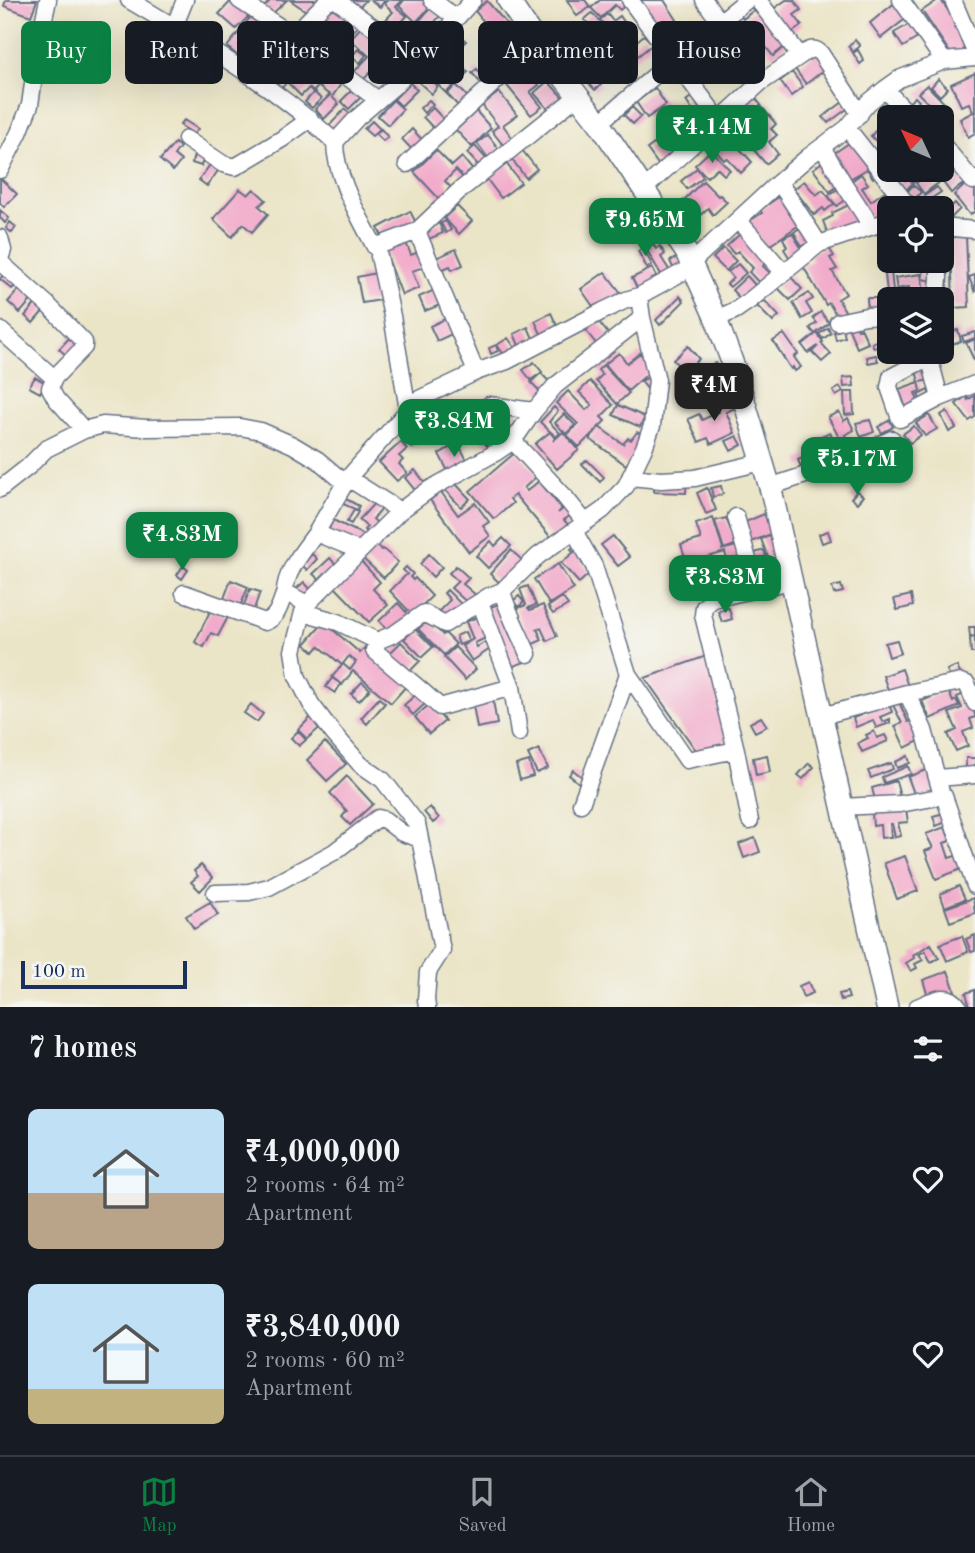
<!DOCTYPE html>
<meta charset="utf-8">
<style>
:root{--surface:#171b24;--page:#20242c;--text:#f1f3f6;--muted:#9ea1a6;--line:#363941;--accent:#0b8043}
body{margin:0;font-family:"Old Standard TT",serif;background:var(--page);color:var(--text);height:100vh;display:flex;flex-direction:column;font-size:26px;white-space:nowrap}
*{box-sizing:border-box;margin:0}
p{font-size:23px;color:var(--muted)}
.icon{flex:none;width:38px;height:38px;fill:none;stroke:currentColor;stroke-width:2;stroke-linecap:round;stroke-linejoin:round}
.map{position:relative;height:1007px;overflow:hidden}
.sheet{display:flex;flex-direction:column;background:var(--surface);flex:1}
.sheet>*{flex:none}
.banner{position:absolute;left:21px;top:21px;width:934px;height:63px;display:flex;gap:14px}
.needle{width:46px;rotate:314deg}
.tools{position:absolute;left:877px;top:105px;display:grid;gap:14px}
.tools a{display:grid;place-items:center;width:77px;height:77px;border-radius:10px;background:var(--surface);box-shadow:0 7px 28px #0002;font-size:35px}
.scale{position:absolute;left:21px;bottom:18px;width:166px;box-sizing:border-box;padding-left:7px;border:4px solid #1b2f5e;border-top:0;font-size:19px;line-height:24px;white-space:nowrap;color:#1b2f5e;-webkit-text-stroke:5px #f6f6f2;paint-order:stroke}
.price{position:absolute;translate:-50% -60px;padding:0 16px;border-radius:14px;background:var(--accent);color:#fff;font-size:23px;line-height:46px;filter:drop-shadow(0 2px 4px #0008)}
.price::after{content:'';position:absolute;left:50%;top:42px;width:21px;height:16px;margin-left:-10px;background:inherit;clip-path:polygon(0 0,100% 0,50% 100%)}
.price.selected{background:#222;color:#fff}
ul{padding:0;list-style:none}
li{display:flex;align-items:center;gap:21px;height:175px;padding:0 28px}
li span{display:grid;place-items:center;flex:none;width:196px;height:140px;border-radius:10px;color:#555}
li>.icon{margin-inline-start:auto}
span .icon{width:84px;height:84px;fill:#fffc;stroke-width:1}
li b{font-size:30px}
h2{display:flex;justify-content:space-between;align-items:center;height:84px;padding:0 28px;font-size:30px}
.tag{padding:0 24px;border-radius:10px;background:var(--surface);box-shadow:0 7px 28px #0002;font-size:24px;line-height:63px}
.tag.selected{background:var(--accent);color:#fff}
.menu{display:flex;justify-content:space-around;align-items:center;height:98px;border-top:2px solid var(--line);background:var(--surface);font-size:19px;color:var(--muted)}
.menu a{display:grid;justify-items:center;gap:4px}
.menu .selected{color:var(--accent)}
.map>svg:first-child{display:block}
.building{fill:#f2accb}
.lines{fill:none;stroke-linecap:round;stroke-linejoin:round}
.minor-casing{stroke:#646f83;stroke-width:19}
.major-casing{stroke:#646f83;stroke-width:24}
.minor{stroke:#fff;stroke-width:16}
.major{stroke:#fff;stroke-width:21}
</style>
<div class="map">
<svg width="975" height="1007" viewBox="0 0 975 1007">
<rect width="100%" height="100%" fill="#f6f6f2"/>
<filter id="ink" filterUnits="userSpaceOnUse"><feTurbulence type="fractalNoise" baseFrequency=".0143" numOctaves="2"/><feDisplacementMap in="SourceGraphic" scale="14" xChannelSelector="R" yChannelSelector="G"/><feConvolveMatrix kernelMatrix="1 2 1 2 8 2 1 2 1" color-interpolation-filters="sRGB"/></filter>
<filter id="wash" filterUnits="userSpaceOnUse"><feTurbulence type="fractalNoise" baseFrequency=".00686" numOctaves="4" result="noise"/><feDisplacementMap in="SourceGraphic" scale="28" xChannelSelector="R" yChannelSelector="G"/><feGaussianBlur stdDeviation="1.57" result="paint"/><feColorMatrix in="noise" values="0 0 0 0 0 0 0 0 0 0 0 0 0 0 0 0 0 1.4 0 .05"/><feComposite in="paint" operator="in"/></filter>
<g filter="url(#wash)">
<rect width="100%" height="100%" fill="#ebe5c8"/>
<g id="blocks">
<path class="building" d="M6 0H37L31 16 4 6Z
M232 0 251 14 236 29 219 14Z
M271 0H287L270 16 262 9Z
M290 0H321L309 13Z
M332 0 359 25 345 40 318 16Z
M348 0H366L358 9Z
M371 0H385L380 7Z
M387 0H403L396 7 407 16 400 24 398 22 390 31 382 24 393 12 384 3Z
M404 0H424L431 6 416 22 399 6Z
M567 0H585L590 7 577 16Z
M600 0H627L629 2 620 10 615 5 601 18 591 8Z
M640 0H664L677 20 660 31Z
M786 0H794L801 10 794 15 802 25 790 34 772 10Z
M938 0H941L971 45 953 57 922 11Z
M487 1 512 30 503 37 520 56 513 62 496 43 494 45 484 32 489 28 475 11Z
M897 1 909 16 881 38 870 23Z
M433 5 442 13 435 22 443 29 437 36 419 21Z
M759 6 788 44 773 56 752 29 736 42 723 27 739 13 743 19Z
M592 13 602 23 588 36 581 29 588 23 584 20Z
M253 14 264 23 260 28 268 36 274 28 284 36 278 42 272 37 265 46 272 40 278 46 263 61 257 56 264 49 258 44 250 54 260 62 254 69 227 47Z
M607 14 613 21 620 16 625 23 615 31 610 24 606 27 600 20Z
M318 19 336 35 322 51 309 39 317 30 307 38 303 34Z
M913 22 921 36 903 47 894 33Z
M365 23 401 56 388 70 380 63 363 80 354 72 369 56 350 39Z
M575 29 584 38 572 48 564 38Z
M456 33 466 41 460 47 451 39Z
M644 35 653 44 628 64 620 55Z
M712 36 723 48 710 61 696 47Z
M753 36 762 45 747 59 738 50Z
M612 37 623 49 603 66 595 57 602 51 600 48Z
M563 38 572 50 567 55 557 43Z
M855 40 860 46 853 52 848 46Z
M287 49 294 57 282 69 274 61Z
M358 49 366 55 360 63 352 56Z
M759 49 764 54 758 60 753 55Z
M858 50 864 61 860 64 853 53Z
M695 51 706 62 691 76 680 66Z
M406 53 416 62 400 79 390 70Z
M583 53 591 61 585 67 601 85 595 90 579 73 583 70 574 61Z
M817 53 828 67 806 84 795 69Z
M321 60 343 81 332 97 339 104 324 119 315 109 330 95 320 88 328 76 313 92 309 88 301 96 288 83 299 72 305 77Z
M430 60 439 68 429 78 438 86 432 94 414 78Z
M459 63 468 72 446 93 431 78 439 69 443 73 449 67 452 69Z
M524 66 539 85 530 92 542 107 531 115 504 82Z
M477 69 490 85 485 88 472 73Z
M281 72 289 79 281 89 273 81Z
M792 72 803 87 791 96 780 81Z
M975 73V133L968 137 960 119 973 112 969 103 961 106 951 84Z
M938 79 948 88 940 96 931 87Z
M548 81 565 100 551 112 534 93Z
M410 83 417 90 401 106 394 99Z
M456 85 474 103 464 112 447 94Z
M927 85 949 108 941 116 918 93Z
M355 87 363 95 349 109 341 101Z
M655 88 666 105 647 118 636 102Z
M314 92 321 99 312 108 305 102Z
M499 92 517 115 503 125 516 143 507 150 492 131 498 126 482 105Z
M695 94 703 107 694 113 686 101Z
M753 95 761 105 738 124 730 114Z
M915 97 919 101 916 105 922 111 927 106 936 115 933 117H914L904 107Z
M847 99 851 106 828 123 823 117Z
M393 100 403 109 388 125 378 116Z
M429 100 433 104 424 113 420 108Z
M632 107 641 116 633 124 624 115Z
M762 107 776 124 771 129 777 135 769 142 778 154 766 164 736 129Z
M897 107 908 117H889V155L877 142 885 135 879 130 886 124 883 120Z
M433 108 450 126 440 135 423 117Z
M345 109 353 117 338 133 329 126Z
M476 111 491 128 472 147 456 130Z
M184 120 198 129 194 134 180 125Z
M372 121 380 129 372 136 364 129Z
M381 129 388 137 383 141 376 134Z
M412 129 429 147 419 157 402 139Z
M876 130 881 135 876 141 871 136Z
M670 133 682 150 660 167 647 149Z
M488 135 502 153 491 162 477 143Z
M728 136 752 162 741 173 727 158 724 160 714 149Z
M852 141 877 176 873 178 867 169 846 181 830 156Z
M175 143 180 147 174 155 181 161 173 171 160 160Z
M475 146 490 163 480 167 467 153Z
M942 148 966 182 951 193 934 170H942Z
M436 150 452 166 462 157 475 173 466 181 456 170 445 181 454 191 442 202 414 172Z
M522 150 537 169 526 178 511 158Z
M711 150 730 170 724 175 717 168 707 177 695 165Z
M194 155 204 157 201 166 192 163Z
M825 160 840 183 830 192 813 169Z
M212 162 220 168 207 186 199 180Z
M506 163 521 183 501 198 486 178Z
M697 168 703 177 687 189 681 181Z
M903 170H908L911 174 905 181 908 178 913 183 906 190 895 178Z
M909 170H927L914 182 909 177 913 174Z
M933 170 941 181 924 194 916 183Z
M861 174 868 184 862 188 871 201 885 191 895 204 873 221 846 185Z
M0 178 17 194 4 207 0 203Z
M703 181 718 196 720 195 727 202 713 215 708 208 697 218 682 202Z
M804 181 816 195 823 190 834 204 825 211 823 208 814 215 794 189Z
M967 183 972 189 975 188V211L970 215 954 195Z
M913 185 921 192 915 199 907 192Z
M840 187 847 199 837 206 828 196Z
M937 187 941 192 920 206 917 201Z
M240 189 248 195 254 189 266 200 259 206 268 214 252 232 243 224 232 237 213 219Z
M780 196 799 225 766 248 748 222 762 213 760 210Z
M855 202 860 223 828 234 823 221 833 216 832 213Z
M955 203 960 209 949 220 943 214Z
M457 206 472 221 459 234 444 218Z
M0 210 9 218 5 223 0 218Z
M410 211 417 225 384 240 378 228Z
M446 221 451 230 446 233 441 223Z
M10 222 16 227 12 233 6 228Z
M439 223 443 233 429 239 425 229Z
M801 227 814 240 802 247 794 232Z
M889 229V255L883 257 878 232Z
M743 231 768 258 763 266 773 276 762 286 749 272 753 268 738 251 734 254 727 246Z
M792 233 800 246 802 254 791 260 784 249 787 247 783 238Z
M966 236 969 307 953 308 951 237Z
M649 238 656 249 660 246 665 254 661 257 673 276 665 281 642 242Z
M405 240 411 255 423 250 429 265 412 271 419 288 402 295 384 248Z
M827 245 834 256 830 258 837 269 832 271 846 294 838 299 848 316 840 321 829 303 826 305 803 266 813 260 810 255Z
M643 248 652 265 647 268 638 251Z
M723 248 736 261 726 271 713 258Z
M456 249 463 265 452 270 450 266 441 270 436 258Z
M678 257 683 268 675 272 670 261Z
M738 264 746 273 730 287 727 284 733 278 728 272Z
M896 265 897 270 891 271 893 291 887 292 884 266Z
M652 268 658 280 638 290 632 278Z
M924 269 935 271 933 281 922 279Z
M6 271 19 282 12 289 0 279Z
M605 272 624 297 597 312 581 289Z
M376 273 381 300 362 303 357 277Z
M921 274 925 299H911L909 287 897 289 895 278Z
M789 275 802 289 790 300 777 287Z
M975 275V293L969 277Z
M747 276 756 286 741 300 732 290Z
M22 286 34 297 20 313 8 302Z
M439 288 445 303 425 311 419 297Z
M909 289 910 299H897L896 290Z
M809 293 813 299 806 303 812 313 802 319 793 303Z
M680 296 684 301 660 325 656 320Z
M867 298H878L879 313 868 314Z
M764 300 779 316 773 322 757 306Z
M38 301 46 308 33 323 25 316Z
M821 312 829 323 815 334 810 328 817 323 813 318Z
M551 313 560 332 544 340 535 321Z
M451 316 458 331 437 341 430 326Z
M598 321 610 336 598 346 586 331Z
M855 322 858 329 861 328 868 343 857 348 847 325Z
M528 327 535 343 521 350 514 334Z
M828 328 831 333 823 339 819 334Z
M843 329 845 337 836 340 834 332Z
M958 330 961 341 946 346 942 334Z
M975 332V338L964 342 962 336Z
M817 333 823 342 821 343 831 354 822 362 812 352 818 346 808 353 802 345Z
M784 334 798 354 794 357 801 367 795 371 793 367 791 369 773 341Z
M72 335 80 342 67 356 59 349Z
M508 338 518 352 508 360 497 345Z
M880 339 882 345 874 348 872 343Z
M975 339V362L966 343Z
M496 345 498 351 491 354 489 348Z
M688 346 699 359 685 372 673 360Z
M906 352H929L911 365Z
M619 353 627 363 640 353 653 369 628 391 605 364Z
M876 355 878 361 868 363 867 357Z
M534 362 542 372 531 380 523 370Z
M715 363 722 374 708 383 701 372Z
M927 364 931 380 919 382 921 391 915 393 920 407 907 411 899 389 919 382 915 367Z
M603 365 629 393 617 404 596 381 602 375 598 370Z
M541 373 554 387 544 396 531 382Z
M35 377 45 383 40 393 29 387Z
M853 377 854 386 844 387 843 378Z
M647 378 654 387 649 391 641 381Z
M590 381 613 405 601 417 605 421 579 447 567 435 578 424 556 403 568 391 586 410 592 405 579 392Z
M697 382 701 388 679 402 675 396Z
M840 387 843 392 836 396 833 391Z
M928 390 932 399 922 403 918 395Z
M844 392H853L854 414 845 415Z
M729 395 735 408 726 412 735 433 711 444 708 438 699 442 688 419 699 414 702 420 719 412 715 401Z
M975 395V417L969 421 956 404 966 396 968 400Z
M437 401 444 408 431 420 425 413Z
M456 403 460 407 452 415 448 411Z
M618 405 645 417 640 427 613 415Z
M554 407 558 411 549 422 560 433 556 437 540 422Z
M947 411 956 428 949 432 941 415Z
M839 412 844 421 848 418 854 430 845 435 846 438 841 441 828 417Z
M564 414 575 425 566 434 555 423Z
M929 415 937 429 925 436 916 423Z
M870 420 874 432 861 437 856 423Z
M890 420 893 427 882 433 878 427Z
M461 424 468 432 461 439 453 431Z
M480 425 499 444 492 451 473 431Z
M914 426 921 435 910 443 903 434Z
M599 427 623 444 628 438 631 440 637 432 646 438 626 465 590 439Z
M411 431 420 441 412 448 403 439Z
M550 432 555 438 553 441 563 432 579 450 557 469 535 444Z
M830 432 844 462 833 468 819 437Z
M737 436 742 445 731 451 726 441Z
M401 442 407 449 399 456 403 460 399 464 407 473 397 481 379 462Z
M458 443 469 464 450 475 439 454Z
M812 444 817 448 811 456 805 451Z
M517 451 538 475 524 488 527 491 539 481 562 509 558 513 564 508 571 515 564 520 569 526 553 540 515 495 510 499 513 503 494 519 470 491Z
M806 456 810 463 801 467 798 460Z
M587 460 604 477 600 482 582 464Z
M415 470 428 487 418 494 405 478Z
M654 474H687L686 493 654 492Z
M454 482 470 499 461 507 445 490Z
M721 486 723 494 713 497 711 488Z
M707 488 716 510 706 514 697 493Z
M857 491 863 496 857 503 851 498Z
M441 492 458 515 475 503 489 522 483 526 490 536 469 552 430 500Z
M346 499 359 506 357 510 343 504Z
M376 501 384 507 373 519 380 526 371 536 364 530 367 527 359 520Z
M354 510 358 512 351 524 347 522Z
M764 514 767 520 778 531 751 542 743 523Z
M713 518 723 549 721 550 737 546 739 557 727 560 725 552 694 561 698 575 691 577 681 545 701 539 696 524Z
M726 518 732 533 736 532 740 543 724 549 715 521Z
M333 520 366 536 360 549 327 533Z
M828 531 831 540 822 543 819 534Z
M613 536 630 557 618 566 601 545Z
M770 536 778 558 770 562 761 539Z
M503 538 511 546 488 568 476 556 491 541 495 546Z
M374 543 382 550 383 549 398 562 384 578 361 557Z
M575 545 587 557 582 563 591 572 579 583 561 563 574 552 571 549Z
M511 550 523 561 502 585 490 574Z
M764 550 766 556 754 561 752 554Z
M312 554 317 559 307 570 302 565Z
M429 554 442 567 433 577 420 564Z
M330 558 338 567 322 582 313 574Z
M358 558 380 582 373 589 388 605 369 622 331 583Z
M735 560 742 582 731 585 724 563Z
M558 564 574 589 549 604 534 579Z
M183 566 188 570 182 579 177 575Z
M456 566 469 578 463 584 478 597 470 605 451 588 458 581 449 573Z
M406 567 413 574 410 577 413 580 415 578 432 596 392 635 379 621 398 603 406 612 408 610 390 591 407 574 403 570Z
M231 580 248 587 240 607 223 601Z
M304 582 312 591 305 598 296 589Z
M841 585 843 592 834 594 832 587Z
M528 586 536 605 528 608 530 610 543 605 557 636 547 641 541 628 537 629 542 640 531 645 516 609 526 605 520 589Z
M250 589 260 592 253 612 243 608Z
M447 590 462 605 446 620 438 612 450 600 444 593Z
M911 595 913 606 897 610 894 599Z
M519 596 524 602 518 607 513 601Z
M562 597 568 605 553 614 548 607Z
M499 604 510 635 515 633 525 662 508 668 487 608Z
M729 608 732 619 722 622 718 611Z
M211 609 228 617 218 636 211 633 204 647 195 642Z
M481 615 490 636 475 643 477 647 485 642 490 649 472 661 462 646 473 639 466 622Z
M428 620 443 635 445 633 456 644 444 655 418 629Z
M324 622 360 653 366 646 409 683 391 703 353 671 342 685 332 677 343 664 350 670 356 662 349 656 342 665 319 646 314 652 305 644Z
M969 627H975V636L970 637Z
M415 629 433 647 422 657 404 639Z
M465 632 469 641 459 645 456 636Z
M975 637V653H971L970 638Z
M897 640 901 653 889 657 885 643Z
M401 642 420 661 408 673 389 654Z
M455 647 476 669 465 680 444 657Z
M709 655 727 745 700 756 645 678Z
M957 666 961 676 951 680 947 670Z
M902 669 909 689 890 695 883 676Z
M332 678 341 684 335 693 326 687Z
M362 682 370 689 359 701 351 694Z
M948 690 953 702 956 700 959 706 930 719 922 701Z
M420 691 428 701 413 715 404 705Z
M966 693 975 714V717L970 719 973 728 963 732 968 746 956 751 948 734 957 730 949 713 962 708 957 697Z
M379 698 385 703 367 724 361 718Z
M493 701 497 724 477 728 473 705Z
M899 702 908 722 914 719 923 739 905 748 895 726 902 723 893 705Z
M251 704 263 714 257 722 244 713Z
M430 704 445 721 429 734 415 717Z
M889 704 892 712 880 717 883 722 890 719V723L876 728 873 720 856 727 853 718Z
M314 714 324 724 307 739 298 730Z
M761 717 767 726 755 732 750 723Z
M298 731 306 740 299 746 291 738Z
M874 731 877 738 885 735 888 741 862 752 858 743 868 738 866 735Z
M325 742 346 764 327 781 307 760Z
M539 749 548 768 537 773 528 754Z
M767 755 770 772 756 775 753 758Z
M908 756 910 763 897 768 895 762Z
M966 758H975V772H966Z
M529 761 533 776 520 780 516 765Z
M809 763 814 767 803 779 798 775Z
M891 763 893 769 871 778 868 771Z
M908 766 911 774 884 783 882 777Z
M931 768 939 791 916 799 908 777Z
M573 770 586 780 584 787 569 775Z
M347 776 373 804 350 825 342 817 347 811 330 793Z
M896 781 900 797 876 804 872 788Z
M430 807 439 818 433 823 424 812Z
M906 809 908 822 898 823 901 836 895 837 892 824H890L891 837 881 838 880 825 873 826 872 813Z
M944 813 947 822 936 826 933 816Z
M945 827 950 841 944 843 949 858 959 855 964 868 936 879 925 851 933 848 926 834Z
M755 838 760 852 744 858 739 844Z
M905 856 918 891 897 899 884 863Z
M201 865 213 878 200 891 191 882 198 876 194 871Z
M959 886 965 899 945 907 940 894Z
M973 898 975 913 950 922 945 908Z
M210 902 218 915 194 929 186 916Z
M975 935V951L971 952 966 939Z
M962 936 968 952 947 961 940 944Z
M931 944 939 958 931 962 925 951 919 954 923 960 915 964 917 968 911 971 906 963 914 958 913 955Z
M948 971 955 991 929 1000 923 980Z
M808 982 813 993 803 997 799 986Z
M975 990V1007H970L966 993Z
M847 992 849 998 841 1000 839 994Z"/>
</g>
</g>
<g filter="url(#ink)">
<use href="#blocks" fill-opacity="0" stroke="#646f83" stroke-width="2"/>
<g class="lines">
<defs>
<path id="minor" d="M129 0C202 43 273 85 335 142L357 118 398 83 473 0
M239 0 292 35 378 100
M336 0 419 60
M432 0 456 18
M630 0 719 120
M704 0 720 22
M901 0 944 61
M953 0 975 52
M174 27 185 0
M712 28 760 83
M800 56C808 50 814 46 821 54L860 114
M253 76 328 0
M885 89 911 117
M599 123 673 60 747 0
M847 128 910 208
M186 139 223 164 235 167 282 139 310 119
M335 142C335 177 359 216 375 247L417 231
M942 144 973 181 975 179
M822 147 846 187 865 216 870 227
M407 164 537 43
M0 170 19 133 30 105 39 41 48 0
M779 182 819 244
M644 189 760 83 800 56 758 0
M738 220 784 273
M942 227 975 230
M0 238 3 250 0 259
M379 256 392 316 408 410
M0 262 48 305 84 342V347L54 378 0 330
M691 263 779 182 808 157 847 128 868 103 885 89 899 79 944 61 975 58
M937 299 939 278V261
M716 319 736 310 749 301 819 244 882 223 889 218
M838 322 866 316 889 315
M930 352V360L940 398 975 384
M930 360 920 362 891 377 889 387 900 419 940 398
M476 372 417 231 459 191 579 95
M54 378 50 388 56 399 84 430 103 425 147 428 240 427 261 431 293 445 318 460 345 483
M489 405 534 411
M513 441 564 496 585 522
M630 477 661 480 695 478 762 462
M348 478 400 511 430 489 495 453 513 441 534 411 555 386 642 318
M769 487 818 471 892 439
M0 489 28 467 46 449 84 430
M736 517 756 588
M574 531 594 566 628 674 581 804
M360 551 316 533 348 478 417 400 476 372 507 361 603 311 626 300 639 296
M502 591C508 613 519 633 528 654
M285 592C285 571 305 549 316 533
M184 593 265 622C278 618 280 604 285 592L307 604 303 612
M480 602 512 687 519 733
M307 604 400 511
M377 641 374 650C396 670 419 687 440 707L512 687
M628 674 687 760 736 750
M907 693 924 730 937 778
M822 716 907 693 961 682 967 684 975 703
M940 788 937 778 975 775
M842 807 900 804 944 796 975 886
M750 821 736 750 703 615 704 607 713 599 791 581
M215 893 249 892 269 887 334 852 378 818 385 820 402 833 420 839
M427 1007 426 1000 428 972 442 950 417 824 383 780 360 764 333 733 311 704 297 676 293 651 303 612 338 622 377 641 394 634 424 613 445 624 489 596 502 591 538 556 603 510 626 486 644 448 652 426 657 380 642 318 639 296 692 267
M917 1007C932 1001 948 990 959 1007"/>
<path id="major" d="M508 0 537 43 599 123 686 252 716 319 734 367 772 494 887 1007"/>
</defs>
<use href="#minor" class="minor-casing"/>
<use href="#major" class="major-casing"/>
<use href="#minor" class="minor"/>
<use href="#major" class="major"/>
</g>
</g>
</svg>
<div class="tools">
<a><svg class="needle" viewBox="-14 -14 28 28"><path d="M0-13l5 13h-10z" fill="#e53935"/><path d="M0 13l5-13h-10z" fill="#9ea1a6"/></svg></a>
<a><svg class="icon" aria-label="locate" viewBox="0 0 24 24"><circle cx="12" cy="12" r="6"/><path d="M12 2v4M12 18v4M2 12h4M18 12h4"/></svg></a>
<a><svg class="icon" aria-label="layers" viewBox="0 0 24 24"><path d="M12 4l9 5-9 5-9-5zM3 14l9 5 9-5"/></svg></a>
</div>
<div class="scale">100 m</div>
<b class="price" style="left:712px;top:165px">₹4.14M</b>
<b class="price" style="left:645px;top:258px">₹9.65M</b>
<b class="price selected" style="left:714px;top:423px">₹4M</b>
<b class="price" style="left:454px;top:459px">₹3.84M</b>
<b class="price" style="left:857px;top:497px">₹5.17M</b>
<b class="price" style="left:182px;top:572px">₹4.83M</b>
<b class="price" style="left:725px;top:615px">₹3.83M</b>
<div class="banner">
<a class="tag selected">Buy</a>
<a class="tag">Rent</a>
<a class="tag">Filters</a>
<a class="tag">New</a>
<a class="tag">Apartment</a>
<a class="tag">House</a>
</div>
</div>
<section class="sheet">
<h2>7 homes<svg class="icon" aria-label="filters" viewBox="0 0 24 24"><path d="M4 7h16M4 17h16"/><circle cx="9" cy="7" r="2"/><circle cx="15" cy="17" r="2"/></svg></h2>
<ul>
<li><span style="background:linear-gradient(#bfe0f5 60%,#b9a48a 0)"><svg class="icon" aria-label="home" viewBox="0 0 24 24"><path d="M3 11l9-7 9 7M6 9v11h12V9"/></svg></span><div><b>₹4,000,000</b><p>2 rooms · 64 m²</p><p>Apartment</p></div><svg class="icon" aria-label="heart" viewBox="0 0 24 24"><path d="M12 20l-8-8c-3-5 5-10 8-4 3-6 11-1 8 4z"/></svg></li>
<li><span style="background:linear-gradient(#bfe0f5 75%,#c2b280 0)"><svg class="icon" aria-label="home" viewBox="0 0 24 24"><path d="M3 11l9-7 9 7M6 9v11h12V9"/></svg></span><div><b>₹3,840,000</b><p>2 rooms · 60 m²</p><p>Apartment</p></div><svg class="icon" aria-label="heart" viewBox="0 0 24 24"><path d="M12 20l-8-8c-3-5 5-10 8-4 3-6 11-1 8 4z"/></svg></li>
</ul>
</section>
<nav class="menu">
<a class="selected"><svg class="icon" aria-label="map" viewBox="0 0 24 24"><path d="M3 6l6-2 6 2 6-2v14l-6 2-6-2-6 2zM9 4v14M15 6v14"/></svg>Map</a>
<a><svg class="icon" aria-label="saved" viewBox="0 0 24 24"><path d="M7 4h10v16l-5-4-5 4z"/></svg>Saved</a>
<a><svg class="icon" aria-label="home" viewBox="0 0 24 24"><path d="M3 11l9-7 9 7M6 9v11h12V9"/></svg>Home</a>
</nav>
